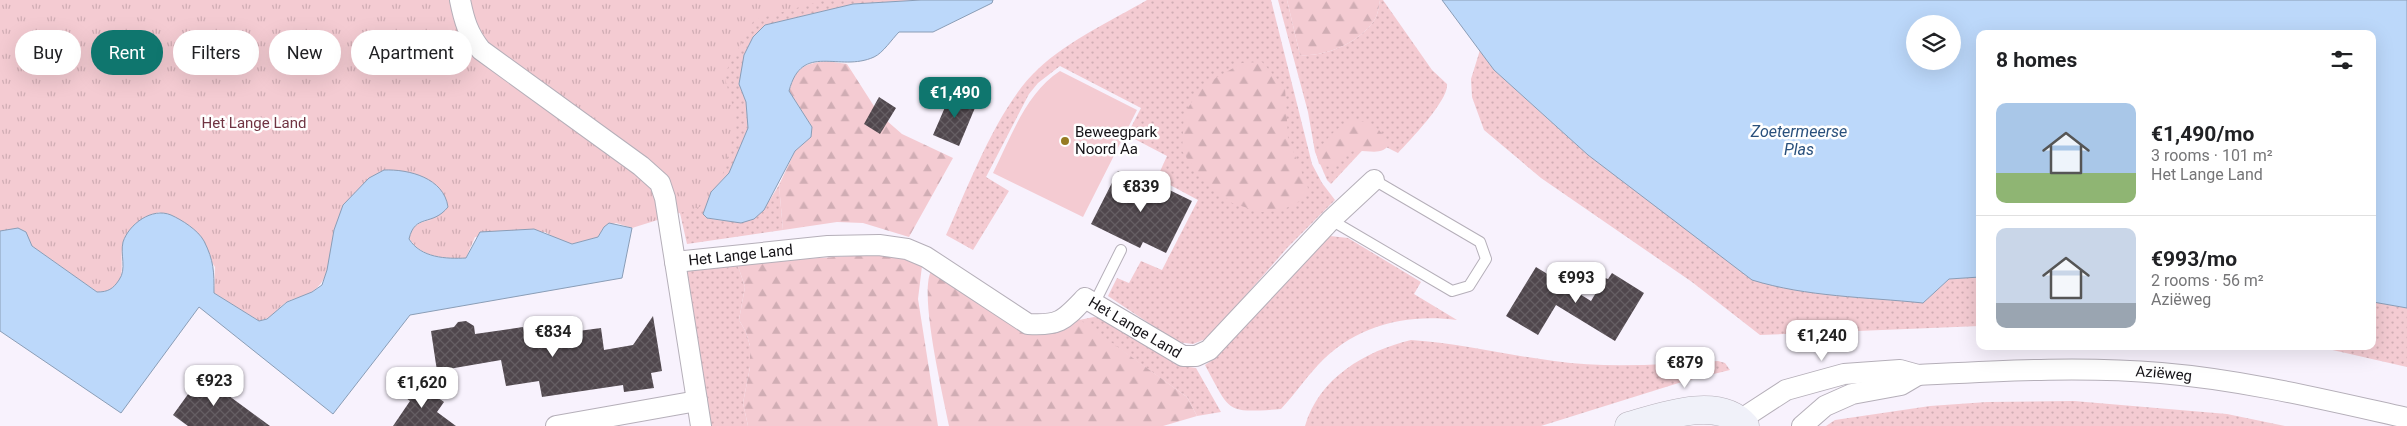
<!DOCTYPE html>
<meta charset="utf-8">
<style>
:root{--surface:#fff;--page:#f6f6f6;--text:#202124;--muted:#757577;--line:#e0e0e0;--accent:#0f766e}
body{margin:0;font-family:Roboto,sans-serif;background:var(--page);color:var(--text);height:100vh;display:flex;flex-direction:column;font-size:19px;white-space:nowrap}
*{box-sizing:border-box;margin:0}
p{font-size:16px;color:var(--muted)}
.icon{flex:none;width:28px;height:28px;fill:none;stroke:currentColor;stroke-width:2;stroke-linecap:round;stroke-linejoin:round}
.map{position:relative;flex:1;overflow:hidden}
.details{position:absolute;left:1976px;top:30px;width:400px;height:320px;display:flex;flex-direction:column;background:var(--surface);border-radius:10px;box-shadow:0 5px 20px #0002}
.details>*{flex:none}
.banner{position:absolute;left:15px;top:30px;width:475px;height:45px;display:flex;gap:10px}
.controls{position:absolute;left:1906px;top:15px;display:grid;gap:10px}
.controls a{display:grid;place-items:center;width:55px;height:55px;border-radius:50%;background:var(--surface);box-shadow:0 5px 20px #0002;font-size:25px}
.price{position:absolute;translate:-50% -42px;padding:0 11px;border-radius:10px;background:#fff;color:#222;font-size:16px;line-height:32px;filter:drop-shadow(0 1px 2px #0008)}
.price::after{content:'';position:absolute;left:50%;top:30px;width:15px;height:11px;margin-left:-8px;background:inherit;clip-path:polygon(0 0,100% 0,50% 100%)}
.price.active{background:var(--accent);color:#fff}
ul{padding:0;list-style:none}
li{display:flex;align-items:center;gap:15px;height:125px;padding:0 20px}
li+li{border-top:1px solid var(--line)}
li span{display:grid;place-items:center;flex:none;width:140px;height:100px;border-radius:10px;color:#555}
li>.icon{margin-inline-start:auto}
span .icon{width:60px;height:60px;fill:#fffc;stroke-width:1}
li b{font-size:21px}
h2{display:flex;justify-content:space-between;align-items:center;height:60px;padding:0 20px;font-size:21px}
.chip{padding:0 18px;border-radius:22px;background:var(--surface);box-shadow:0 5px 20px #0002;font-size:18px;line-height:45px}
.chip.active{background:var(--accent);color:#fff}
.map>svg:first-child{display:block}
.grass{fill:url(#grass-dots)}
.forest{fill:url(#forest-firs)}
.park{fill:url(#park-tufts)}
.pitch{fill:#f4cbd2}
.water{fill:#bcd8fa;stroke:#8a9db6;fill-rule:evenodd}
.building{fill:url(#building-cross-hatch)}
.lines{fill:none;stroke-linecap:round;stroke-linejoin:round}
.lane-casing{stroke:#b5afb9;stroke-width:12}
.street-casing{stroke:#b5afb9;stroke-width:22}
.secondary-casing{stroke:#b5afb9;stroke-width:29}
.lane{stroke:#fff;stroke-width:10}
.street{stroke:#fff;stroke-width:20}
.secondary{stroke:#f0f1f9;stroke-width:28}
.poi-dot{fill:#967b23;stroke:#fff;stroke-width:2}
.labels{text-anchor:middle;stroke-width:5;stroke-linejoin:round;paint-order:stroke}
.park-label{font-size:15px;fill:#703442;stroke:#fff}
.poi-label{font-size:15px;fill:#151317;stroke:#fff;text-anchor:start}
.street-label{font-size:15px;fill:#151317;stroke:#fff}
.water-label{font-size:16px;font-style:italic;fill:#29507c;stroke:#fff}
</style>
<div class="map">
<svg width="2407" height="426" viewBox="0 0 2407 426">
<defs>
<pattern id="grass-dots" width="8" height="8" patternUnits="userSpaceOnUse" patternTransform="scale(1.25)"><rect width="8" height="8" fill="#f4cbd2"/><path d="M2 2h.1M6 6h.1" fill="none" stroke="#d0adb4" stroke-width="1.8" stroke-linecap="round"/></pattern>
<pattern id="forest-firs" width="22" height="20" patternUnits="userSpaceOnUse" patternTransform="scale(1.25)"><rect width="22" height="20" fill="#f4cbd2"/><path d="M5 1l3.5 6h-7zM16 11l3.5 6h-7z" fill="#d0adb4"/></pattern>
<pattern id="park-tufts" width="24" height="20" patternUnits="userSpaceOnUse" patternTransform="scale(1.25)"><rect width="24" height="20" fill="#f4cbd2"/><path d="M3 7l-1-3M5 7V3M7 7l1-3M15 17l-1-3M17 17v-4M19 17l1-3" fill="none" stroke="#d0adb4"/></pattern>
<pattern id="building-cross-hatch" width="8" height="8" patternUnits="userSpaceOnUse" patternTransform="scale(1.25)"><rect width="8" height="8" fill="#50474d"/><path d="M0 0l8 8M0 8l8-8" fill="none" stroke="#655e63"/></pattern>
</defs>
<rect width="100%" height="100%" fill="#f8f2fd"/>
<path class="grass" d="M685 0H921L853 4 765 25 739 83 746 102 748 128 729 173 711 192 707 218C750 226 757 222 779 185L783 230 687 244 677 200Z
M1147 0H1271L1312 164 1322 183 1335 200 1287 248 1213 333 1208 338 1193 344 1177 342 1108 296 1117 278 1129 283 1141 261 1162 270 1198 200 1157 178 1167 156 1127 135 1141 108 1060 66 1038 83 1029 94 986 177 1009 191 973 250 946 235C969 185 998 106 1038 69 1069 40 1111 21 1147 0Z
M1278 0H1287L1300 55C1326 57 1361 42 1375 19 1378 14 1379 6 1380 0H1383L1432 70 1447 84C1449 100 1410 140 1398 153L1372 140 1331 184 1327 180 1315 152 1308 112Z
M1480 50 1494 70 1588 155 1923 303 1949 279 1980 277V326L1760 335 1692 282 1541 178 1484 130 1472 97 1471 79Z
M1330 236 1348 238 1421 282 1414 294 1457 320C1406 313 1354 326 1318 365 1305 379 1294 395 1281 409 1225 413 1231 413 1205 365L1218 356 1275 290 1322 240Z
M737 263 745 287 739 320 746 332 750 346V367L743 403 748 426H710L685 269Z
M2373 302 2407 308V367L2315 346H2372Z
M1094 317 1108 319 1177 365 1196 368 1221 412 1197 416 1187 397 1079 320Z
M1411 340C1459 343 1506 355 1554 361 1609 369 1664 364 1718 361L1725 363 1730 370 1685 381 1541 426H1305C1319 378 1365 351 1411 340Z
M2074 401 2227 414 2285 426H1826L1835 420 1930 406 1987 402Z"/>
<path class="forest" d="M1287 0H1380C1379 6 1378 14 1375 19 1361 42 1326 57 1300 55Z
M826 61 847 64 879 114 902 134 953 158 909 237 863 223 837 222 783 230 779 185 795 151 811 137 812 127 789 91C796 68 802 64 826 61Z
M1262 62 1285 88 1288 138 1308 188 1305 199 1280 211 1260 212 1232 203 1199 174 1182 151 1184 114 1202 86 1242 63Z
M1350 121C1373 121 1376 126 1390 143 1382 159 1363 147 1349 152 1342 154 1336 163 1330 167L1319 164 1316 153C1326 140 1335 128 1350 121Z
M883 254 913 261 922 266 918 299 938 426H748L743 403 750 367V346L746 332 739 320 745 287 737 263Z
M931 271 1061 330 1079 319 1187 397 1197 416 1163 426H949C943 395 919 296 931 271Z"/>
<path class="park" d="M0 0H825L754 20 724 75 737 122 715 202 632 228 616 223 604 227 598 237 572 244 558 240 545 232 475 237 466 258C446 259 421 258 409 238 413 225 418 222 432 220L334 230C332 250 331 279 313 291 305 297 295 297 287 302 275 309 276 317 259 321L214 293 215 267 186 224 159 212C145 219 130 225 124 241 116 260 134 291 97 292L32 246 0 244Z"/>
<path class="pitch" d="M1060 71 1137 110 1083 217 993 173C1011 137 1026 93 1060 71Z"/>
<path class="water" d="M921 0H993L992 3 933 32H899C892 39 883 53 874 57 839 73 802 41 789 91L812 127 811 137 795 151 764 210 754 219 741 223 707 218 703 214 711 192 729 173 748 128 746 102 739 84 744 55 753 37 765 25 853 4Z
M1442 0H2407V308L2373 302 2372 34H1980V277L1949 279 1923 303C1866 297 1807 297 1752 280L1588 155 1494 70ZM1915 24H1952V61H1915Z
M384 170C409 169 444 178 448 207 432 227 415 213 409 239 421 258 446 259 466 258L480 232 534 229 572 244 598 237 604 227 609 223 632 228 622 278 410 315 333 414 199 307 121 413 0 331V231L18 228 26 232 32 246 97 292C108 292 113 289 119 280 127 269 120 255 123 242 129 224 152 207 171 215 182 220 198 230 204 241 214 261 214 271 214 293L259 321 267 319 287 302 312 292 322 285 327 270 334 230 343 205 369 178Z"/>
<path class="building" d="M952 91 977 103 959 146 933 135Z
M879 97 896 108 880 134 864 124Z
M1118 171 1150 188 1153 182 1192 201 1166 253 1143 242 1140 248 1091 224Z
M1536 267 1591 301 1605 278 1608 279 1612 273 1644 293 1615 341 1556 305 1538 335 1506 316Z
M653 316 662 371 651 373 654 388 624 392 623 385 542 397 539 381 506 386 501 360 437 371 431 331 454 327 458 322 466 321 474 326 475 334 523 327 525 338 601 328 604 350 633 345Z
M204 372 228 390 225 393 270 426H188L173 415Z
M413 380 444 402 437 412 456 426H393L410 401 402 395Z"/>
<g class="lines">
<defs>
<path id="lane" d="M1331 220 1452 291 1469 286 1486 259 1480 242 1374 180
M1094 304 1121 250"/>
<g id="street">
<path d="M460 0C464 20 468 34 481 50L641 166 660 183 665 198 701 426"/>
<path id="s1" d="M675 262 828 246 879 245 907 249 926 257 1028 324C1060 326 1064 320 1085 298L1183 356H1196L1209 350 1331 220 1374 180"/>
<path id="s2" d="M1740 420 1786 390 1844 374 1900 370 1918 375C1999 371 2080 366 2161 373 2244 380 2326 400 2407 418"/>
<path d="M556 426 697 401"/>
<path d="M1802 426 1825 406 1852 394 1901 385 1918 375"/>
</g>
<path id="secondary" d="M1629 426C1660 417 1719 395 1745 426"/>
</defs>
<use href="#lane" class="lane-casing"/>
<use href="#street" class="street-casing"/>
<use href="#secondary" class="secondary-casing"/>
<use href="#lane" class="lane"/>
<use href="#street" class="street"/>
<use href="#secondary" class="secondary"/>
</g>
<circle class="poi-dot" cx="1065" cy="141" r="5"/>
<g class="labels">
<g class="park-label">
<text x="254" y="128">Het Lange Land</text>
</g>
<g class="poi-label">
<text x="1075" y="137">Beweegpark<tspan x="1075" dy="17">Noord Aa</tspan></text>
</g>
<g class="street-label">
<text dy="5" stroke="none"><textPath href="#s1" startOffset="66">Het Lange Land</textPath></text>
<text dy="5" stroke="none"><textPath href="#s1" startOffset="500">Het Lange Land</textPath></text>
<text dy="5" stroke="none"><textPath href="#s2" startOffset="436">Aziëweg</textPath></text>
</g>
<g class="water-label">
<text x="1799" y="137">Zoetermeerse<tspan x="1799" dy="18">Plas</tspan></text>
</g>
</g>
</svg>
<div class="controls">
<a><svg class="icon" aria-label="layers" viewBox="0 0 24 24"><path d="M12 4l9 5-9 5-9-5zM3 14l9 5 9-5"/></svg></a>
</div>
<b class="price active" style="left:955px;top:119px">€1,490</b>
<b class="price" style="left:1141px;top:213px">€839</b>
<b class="price" style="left:1576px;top:304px">€993</b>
<b class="price" style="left:553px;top:358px">€834</b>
<b class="price" style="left:1822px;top:362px">€1,240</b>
<b class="price" style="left:1685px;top:389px">€879</b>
<b class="price" style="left:214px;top:407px">€923</b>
<b class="price" style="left:422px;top:409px">€1,620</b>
<div class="banner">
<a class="chip">Buy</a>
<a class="chip active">Rent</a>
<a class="chip">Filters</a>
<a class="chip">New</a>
<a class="chip">Apartment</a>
</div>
<section class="details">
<h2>8 homes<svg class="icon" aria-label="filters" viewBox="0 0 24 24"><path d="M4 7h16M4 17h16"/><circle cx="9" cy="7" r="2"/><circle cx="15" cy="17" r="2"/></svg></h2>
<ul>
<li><span style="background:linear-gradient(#a9c7e8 70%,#8fb573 0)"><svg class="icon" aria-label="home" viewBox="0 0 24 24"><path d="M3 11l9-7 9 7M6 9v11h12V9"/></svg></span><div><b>€1,490/mo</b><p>3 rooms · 101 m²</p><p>Het Lange Land</p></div></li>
<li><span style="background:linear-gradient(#c9d6e8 75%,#9aa5b1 0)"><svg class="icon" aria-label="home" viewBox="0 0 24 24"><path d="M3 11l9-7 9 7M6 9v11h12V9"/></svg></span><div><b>€993/mo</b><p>2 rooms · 56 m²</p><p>Aziëweg</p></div></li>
</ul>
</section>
</div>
